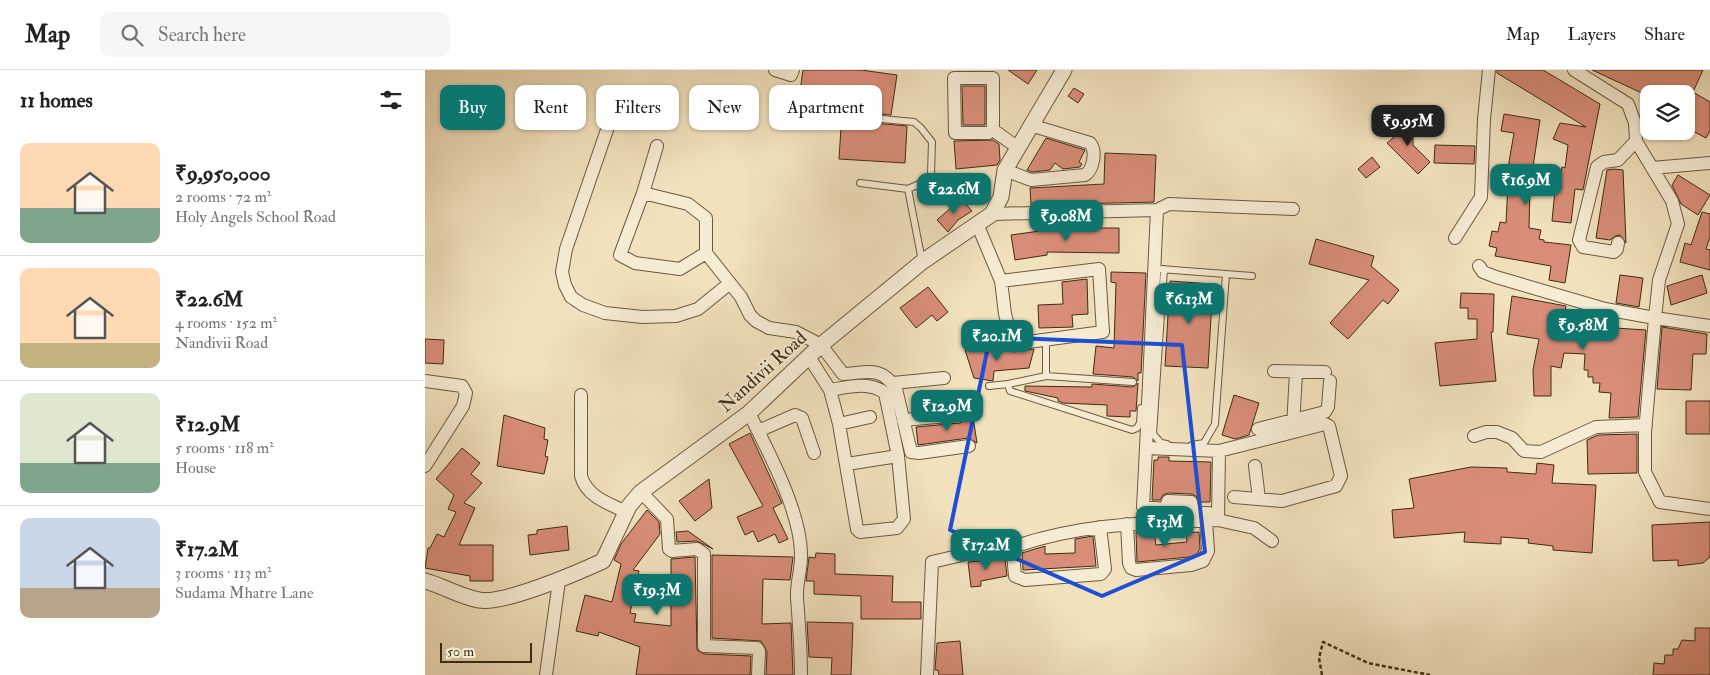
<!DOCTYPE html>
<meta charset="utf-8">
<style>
:root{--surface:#fff;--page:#f6f6f6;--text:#222;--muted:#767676;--line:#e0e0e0;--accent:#0f766e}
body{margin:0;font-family:"IM FELL Double Pica",serif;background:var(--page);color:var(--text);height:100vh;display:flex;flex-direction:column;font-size:19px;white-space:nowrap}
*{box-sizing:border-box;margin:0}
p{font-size:16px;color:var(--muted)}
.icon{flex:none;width:28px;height:28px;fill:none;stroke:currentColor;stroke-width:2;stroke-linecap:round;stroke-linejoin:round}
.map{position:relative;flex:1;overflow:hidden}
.side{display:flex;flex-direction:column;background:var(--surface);width:425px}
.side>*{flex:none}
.banner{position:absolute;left:15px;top:15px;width:475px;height:45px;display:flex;gap:10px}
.tools{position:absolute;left:1215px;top:15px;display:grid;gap:10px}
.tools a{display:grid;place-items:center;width:55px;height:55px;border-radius:10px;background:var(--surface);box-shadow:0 1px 4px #0004;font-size:25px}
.scale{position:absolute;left:15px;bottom:12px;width:92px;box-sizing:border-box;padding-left:5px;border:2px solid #3e2c12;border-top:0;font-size:14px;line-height:18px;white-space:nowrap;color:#3e2c12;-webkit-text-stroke:4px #f6ecd4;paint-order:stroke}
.price{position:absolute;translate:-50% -42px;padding:0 11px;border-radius:10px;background:var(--accent);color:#fff;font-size:16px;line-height:32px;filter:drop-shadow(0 1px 2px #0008)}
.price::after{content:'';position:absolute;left:50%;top:30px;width:15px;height:11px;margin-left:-8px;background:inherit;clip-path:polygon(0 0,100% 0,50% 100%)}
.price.current{background:#222;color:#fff}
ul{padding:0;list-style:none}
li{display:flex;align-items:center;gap:15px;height:125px;padding:0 20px}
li+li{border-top:1px solid var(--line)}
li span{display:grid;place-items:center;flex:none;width:140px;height:100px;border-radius:10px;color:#555}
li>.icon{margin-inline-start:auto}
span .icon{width:60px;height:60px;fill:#fffc;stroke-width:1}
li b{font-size:21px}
h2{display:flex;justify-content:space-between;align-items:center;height:60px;padding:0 20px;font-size:21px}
.chip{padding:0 18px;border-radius:10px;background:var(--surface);box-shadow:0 1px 4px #0004;font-size:18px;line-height:45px}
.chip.current{background:var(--accent);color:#fff}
header{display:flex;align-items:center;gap:30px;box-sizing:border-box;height:70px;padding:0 25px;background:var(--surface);border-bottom:1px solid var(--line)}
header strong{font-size:24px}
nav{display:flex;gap:28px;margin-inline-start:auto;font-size:18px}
.search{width:350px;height:45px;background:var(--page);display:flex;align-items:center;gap:12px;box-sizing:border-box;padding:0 18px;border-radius:10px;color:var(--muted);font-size:19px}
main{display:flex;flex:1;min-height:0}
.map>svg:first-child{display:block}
.building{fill:#d98d78;stroke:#3e2c12}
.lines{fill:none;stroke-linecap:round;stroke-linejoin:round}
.service-casing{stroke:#6b593d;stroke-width:8}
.minor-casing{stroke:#6b593d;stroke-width:14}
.tertiary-casing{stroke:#6b593d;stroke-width:17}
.path{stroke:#3e2c12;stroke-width:2.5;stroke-dasharray:4 2.5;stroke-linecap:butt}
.service{stroke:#f6ecd4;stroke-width:6}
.minor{stroke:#f6ecd4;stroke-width:12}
.tertiary{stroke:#f6ecd4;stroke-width:15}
.marked{fill:none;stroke:#1d4ed8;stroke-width:4;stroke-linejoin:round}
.labels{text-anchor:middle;stroke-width:4;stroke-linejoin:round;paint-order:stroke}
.street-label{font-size:19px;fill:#3e2c12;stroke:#f6ecd4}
</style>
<header>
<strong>Map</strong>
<div class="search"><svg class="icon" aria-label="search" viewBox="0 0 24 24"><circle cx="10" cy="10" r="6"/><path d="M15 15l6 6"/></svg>Search here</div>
<nav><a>Map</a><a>Layers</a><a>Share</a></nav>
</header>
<main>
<section class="side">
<h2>11 homes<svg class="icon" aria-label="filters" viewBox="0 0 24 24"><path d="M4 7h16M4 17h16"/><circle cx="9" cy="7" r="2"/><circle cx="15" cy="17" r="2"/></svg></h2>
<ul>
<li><span style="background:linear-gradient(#ffd9b3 65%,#7fa58c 0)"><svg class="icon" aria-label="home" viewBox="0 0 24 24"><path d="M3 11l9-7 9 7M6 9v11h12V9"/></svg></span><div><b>₹9,950,000</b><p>2 rooms · 72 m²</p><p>Holy Angels School Road</p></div></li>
<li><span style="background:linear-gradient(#ffd9b3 75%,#c2b280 0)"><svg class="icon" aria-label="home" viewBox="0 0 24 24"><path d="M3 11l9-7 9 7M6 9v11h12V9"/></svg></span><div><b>₹22.6M</b><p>4 rooms · 152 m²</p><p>Nandivii Road</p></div></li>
<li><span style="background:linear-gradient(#dfe7d0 70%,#7fa58c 0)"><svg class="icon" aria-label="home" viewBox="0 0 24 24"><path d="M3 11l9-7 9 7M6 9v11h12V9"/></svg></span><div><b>₹12.9M</b><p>5 rooms · 118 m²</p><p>House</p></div></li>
<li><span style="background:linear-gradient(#c9d6e8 70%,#b9a48a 0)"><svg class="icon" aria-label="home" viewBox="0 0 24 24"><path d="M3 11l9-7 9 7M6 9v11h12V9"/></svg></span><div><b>₹17.2M</b><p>3 rooms · 113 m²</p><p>Sudama Mhatre Lane</p></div></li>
</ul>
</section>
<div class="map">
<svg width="1285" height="605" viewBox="0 0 1285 605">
<rect width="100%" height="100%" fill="#f1e1bd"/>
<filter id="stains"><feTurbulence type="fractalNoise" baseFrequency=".004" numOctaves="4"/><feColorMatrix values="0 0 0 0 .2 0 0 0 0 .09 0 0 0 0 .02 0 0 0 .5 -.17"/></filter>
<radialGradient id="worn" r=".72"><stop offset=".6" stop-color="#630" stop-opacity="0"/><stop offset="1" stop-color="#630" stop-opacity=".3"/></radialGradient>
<path class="building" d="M378 0H436L472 5 466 45 425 41 420 46 425 51 482 56 480 93 414 89 417 42 373 35Z
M583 0H612L603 14Z
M1072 0H1118L1175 34 1158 120 1150 119 1146 153 1127 151 1130 120H1132L1137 97 1140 98 1143 75 1128 69 1135 53 1161 57 1072 3Z
M1167 0H1278L1268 22 1285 32V61L1281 68 1262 58 1266 50 1261 47V24H1219Z
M537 16H560V55H538Z
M649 18 659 24 653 33 643 26Z
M1079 44 1115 50 1105 117 1104 158 1116 160 1114 169 1119 170V172L1146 175 1140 213 1124 210 1126 196 1070 186 1072 178 1064 176 1067 161 1073 162 1075 152 1081 153 1084 92 1089 63 1076 61Z
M975 50 988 51V75L1005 92 993 104 962 73 974 63Z
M621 68 660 80 654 92 657 94 655 97 638 99 630 93 625 100 607 102 602 100Z
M568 70 574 74 575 90 572 95 531 99 529 71Z
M1010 75 1050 76 1049 94 1009 93Z
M680 83 731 85 729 132 606 135 605 118 679 114Z
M947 87 955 97 941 108 933 99Z
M1189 99 1198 100 1201 173 1195 165 1190 166 1185 170 1171 168 1182 100Z
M1253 105 1285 125 1273 145 1256 134 1247 115Z
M536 129 547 141 533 150 523 162 512 150Z
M1277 142 1285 144V167L1281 179 1285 180V200L1255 192 1260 173 1266 175Z
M636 158H694V183L622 182V185L590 190 586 165Z
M891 169 949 186 946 196 974 220 963 234 958 230 923 269 905 253 944 210 884 194Z
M686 202 721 203 716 303H713V311L708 307 668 304 671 276 689 278 691 213 686 212Z
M1195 205 1218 208 1214 237 1191 233Z
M1277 205 1282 223 1246 235 1242 216Z
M662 209 663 244 647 245 648 257 614 258 613 235 638 234 637 212Z
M745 211 788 214 783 298 740 296Z
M503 217 523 242 512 251 507 245 491 258 475 238Z
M1036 223 1069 224 1068 262H1066L1071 311 1015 316 1010 273 1052 269V249H1043V238H1035Z
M1087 226 1141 236 1140 242 1165 243 1176 246 1175 257 1221 260 1213 347 1184 348 1186 323 1174 322 1175 313H1168V307H1163V300H1159L1160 284 1139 283 1136 298 1126 296V326H1109L1108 300 1114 269 1082 264Z
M1237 257 1282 264 1281 284H1268L1266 320 1232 319Z
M0 269 19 270 18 294 0 293Z
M581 278 589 282 609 279 604 298 569 301 568 311 549 308 540 280 575 282 574 279Z
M713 313 711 341H705V347L682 346V335L638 333 633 331V328L600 321V316L667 317V314L708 317Z
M809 325 834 333 824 365 810 369 797 365Z
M1261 331H1285V364H1261Z
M79 345 120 358 119 369 123 370 120 386 123 387 119 404 72 396Z
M548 347 552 373 543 368 493 375 491 357 535 353 542 348Z
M325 363 357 433 348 438 363 469 354 473 350 464 333 472 328 461 320 465 312 447 338 436 304 374Z
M1212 364V403L1163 404 1162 370 1173 365Z
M37 378 55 393 46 404 57 413 39 433 50 438 34 475H68V511H45V506L0 498 3 478H5L12 464 19 467 31 442 23 439 29 425 11 409Z
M733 387H744V391L786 392 785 432H774L771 426 766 424 743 423 738 425 735 430H727L729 390H733Z
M1112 393 1129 395 1127 413 1171 415 1167 483 1128 480V476L1103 473 1104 469 1076 467V474L1039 472 1040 462 969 468 967 440 989 438 984 409 1046 397 1082 398V402L1111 404Z
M284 409 287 438 270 451 254 431Z
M222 440 234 452 235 464 208 500 214 501 205 543 211 544 209 552 246 556V489L270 487 272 580 279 584 326 586 325 605H211L215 577 174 562 173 566 151 561 160 525 187 532 196 494 189 490 196 474Z
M1285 452V487L1278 493 1253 496V490L1228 491 1227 455Z
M142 456 144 480 105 485 103 465 112 464V460Z
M263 461 288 479 272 471 252 472 251 462Z
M729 461 731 475 762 472 761 463 774 462 775 479 772 484 764 487 712 492 711 462Z
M668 466 671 496 598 500 597 483 620 476V484L650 483V469Z
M391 483 410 484V504L468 506 467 532H496V549H436V526L389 524V511H381L384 487 390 488Z
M287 485 368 487 365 510 338 509 337 554 366 553 368 605H341L342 581 336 571 287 568Z
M580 489 582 506 556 511V516L546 517 543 492Z
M382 552 428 553 426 605H406L407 588 384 587Z
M1270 558H1285V605H1228L1229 593 1239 594 1240 585H1248V579H1253L1257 570 1270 571Z
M535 571 538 605H514L513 600H510L512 573Z"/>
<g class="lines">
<defs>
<path id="service" d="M425 46 489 52 496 58 507 72 506 104 503 110 483 119
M435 113 483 119 497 191
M735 199 827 206
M739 199 728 364 736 373 742 374
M621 270V306
M708 312 621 306 583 314 585 321 707 360 712 358 715 353 716 338
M564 316 583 314
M767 375 779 373 790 354 801 204"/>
<path id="minor" d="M350 0 366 5 368 0
M184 54 141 179 137 202 140 215 146 227 158 235 180 243 217 247 251 246 273 239 305 213
M568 60V8H529L530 63H563L568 60 592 77
M232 76 218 123 263 134 281 148V183L316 227 325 245 331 251 344 258 371 262 396 275 418 304C441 303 456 295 471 319L486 382 494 383 544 376
M1227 98 1285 93
M580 100 606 110 660 105C668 100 672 81 665 73L605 55
M218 123 195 185 210 193 255 199 281 183
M732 140 744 134 868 139
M567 144 732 140 721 378 794 381 793 450C722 453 659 453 591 476L588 483 590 506 600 510 676 504 680 499 675 457
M553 156 576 211 580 244 588 274 678 262 674 199 576 211
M1030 168 1056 127 1059 49 1064 0
M1193 173 1192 179 1189 182 1158 177 1154 170 1172 97 1179 92 1193 90 1211 71
M1054 196 1058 202 1071 207 1180 239 1230 248 1234 210 1253 154 1247 131 1211 71 1210 53 1203 34 1149 0
M1285 256 1230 248 1220 362V402L1235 432 1285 439
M384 287 405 320C423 317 444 311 460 323L473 386 479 449 472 458 435 462 432 459 414 354 405 320
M849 301 900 302
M0 311 37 316 41 323 38 336 0 396
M468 313 519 308
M156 325V406C162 427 183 433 201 442
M324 343C343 381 375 440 376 483 377 498 371 513 372 528 374 554 376 579 376 605
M478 350 534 345
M414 354 445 347
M868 357 871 302
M833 359 900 342 903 337 905 311
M333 361 370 345 377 348 389 383
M1049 366 1061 362H1072L1087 368 1099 381 1116 382 1171 357 1221 355
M721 378 718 437 740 439 743 431 766 432 769 443H784
M794 381 900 354 904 356 916 406 911 416 857 431 809 427
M422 394 473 386
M830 396 834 429
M216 422 242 449 244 479 247 481 272 479 279 484V576L332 578 334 581 333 605
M793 450 829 458 847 471
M702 454 704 493 706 498 711 500 766 495 778 491 783 481 781 451
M121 605 134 511
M502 605 507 492 571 477"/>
<path id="tertiary" d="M0 511C18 516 36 527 54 530 78 535 154 502 178 491L204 436 216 422 324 343 396 275 497 192 567 144 576 127 580 100 639 0"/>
</defs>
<use href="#service" class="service-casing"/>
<use href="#minor" class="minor-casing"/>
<use href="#tertiary" class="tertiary-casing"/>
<path class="path" d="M897 605 894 588 898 572 943 593 1005 605"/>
<use href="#service" class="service"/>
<use href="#minor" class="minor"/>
<use href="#tertiary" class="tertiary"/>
</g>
<path class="marked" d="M565 267 757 275 780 482 677 526 525 460Z"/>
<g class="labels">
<g class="street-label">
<text transform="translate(337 301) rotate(-42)" y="7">Nandivii Road</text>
</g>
</g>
<rect width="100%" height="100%" filter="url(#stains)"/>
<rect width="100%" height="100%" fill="url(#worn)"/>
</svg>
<div class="tools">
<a><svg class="icon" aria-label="layers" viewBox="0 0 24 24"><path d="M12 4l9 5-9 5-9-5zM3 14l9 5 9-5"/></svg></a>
</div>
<div class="scale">50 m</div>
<b class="price current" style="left:983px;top:77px">₹9.95M</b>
<b class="price" style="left:1101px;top:136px">₹16.9M</b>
<b class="price" style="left:529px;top:145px">₹22.6M</b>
<b class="price" style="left:641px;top:172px">₹9.08M</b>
<b class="price" style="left:764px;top:255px">₹6.13M</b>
<b class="price" style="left:1158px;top:281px">₹9.58M</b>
<b class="price" style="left:572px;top:292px">₹20.1M</b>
<b class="price" style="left:522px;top:362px">₹12.9M</b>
<b class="price" style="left:740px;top:478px">₹13M</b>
<b class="price" style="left:561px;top:501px">₹17.2M</b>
<b class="price" style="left:232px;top:546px">₹19.3M</b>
<div class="banner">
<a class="chip current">Buy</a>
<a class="chip">Rent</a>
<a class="chip">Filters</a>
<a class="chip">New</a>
<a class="chip">Apartment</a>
</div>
</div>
</main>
